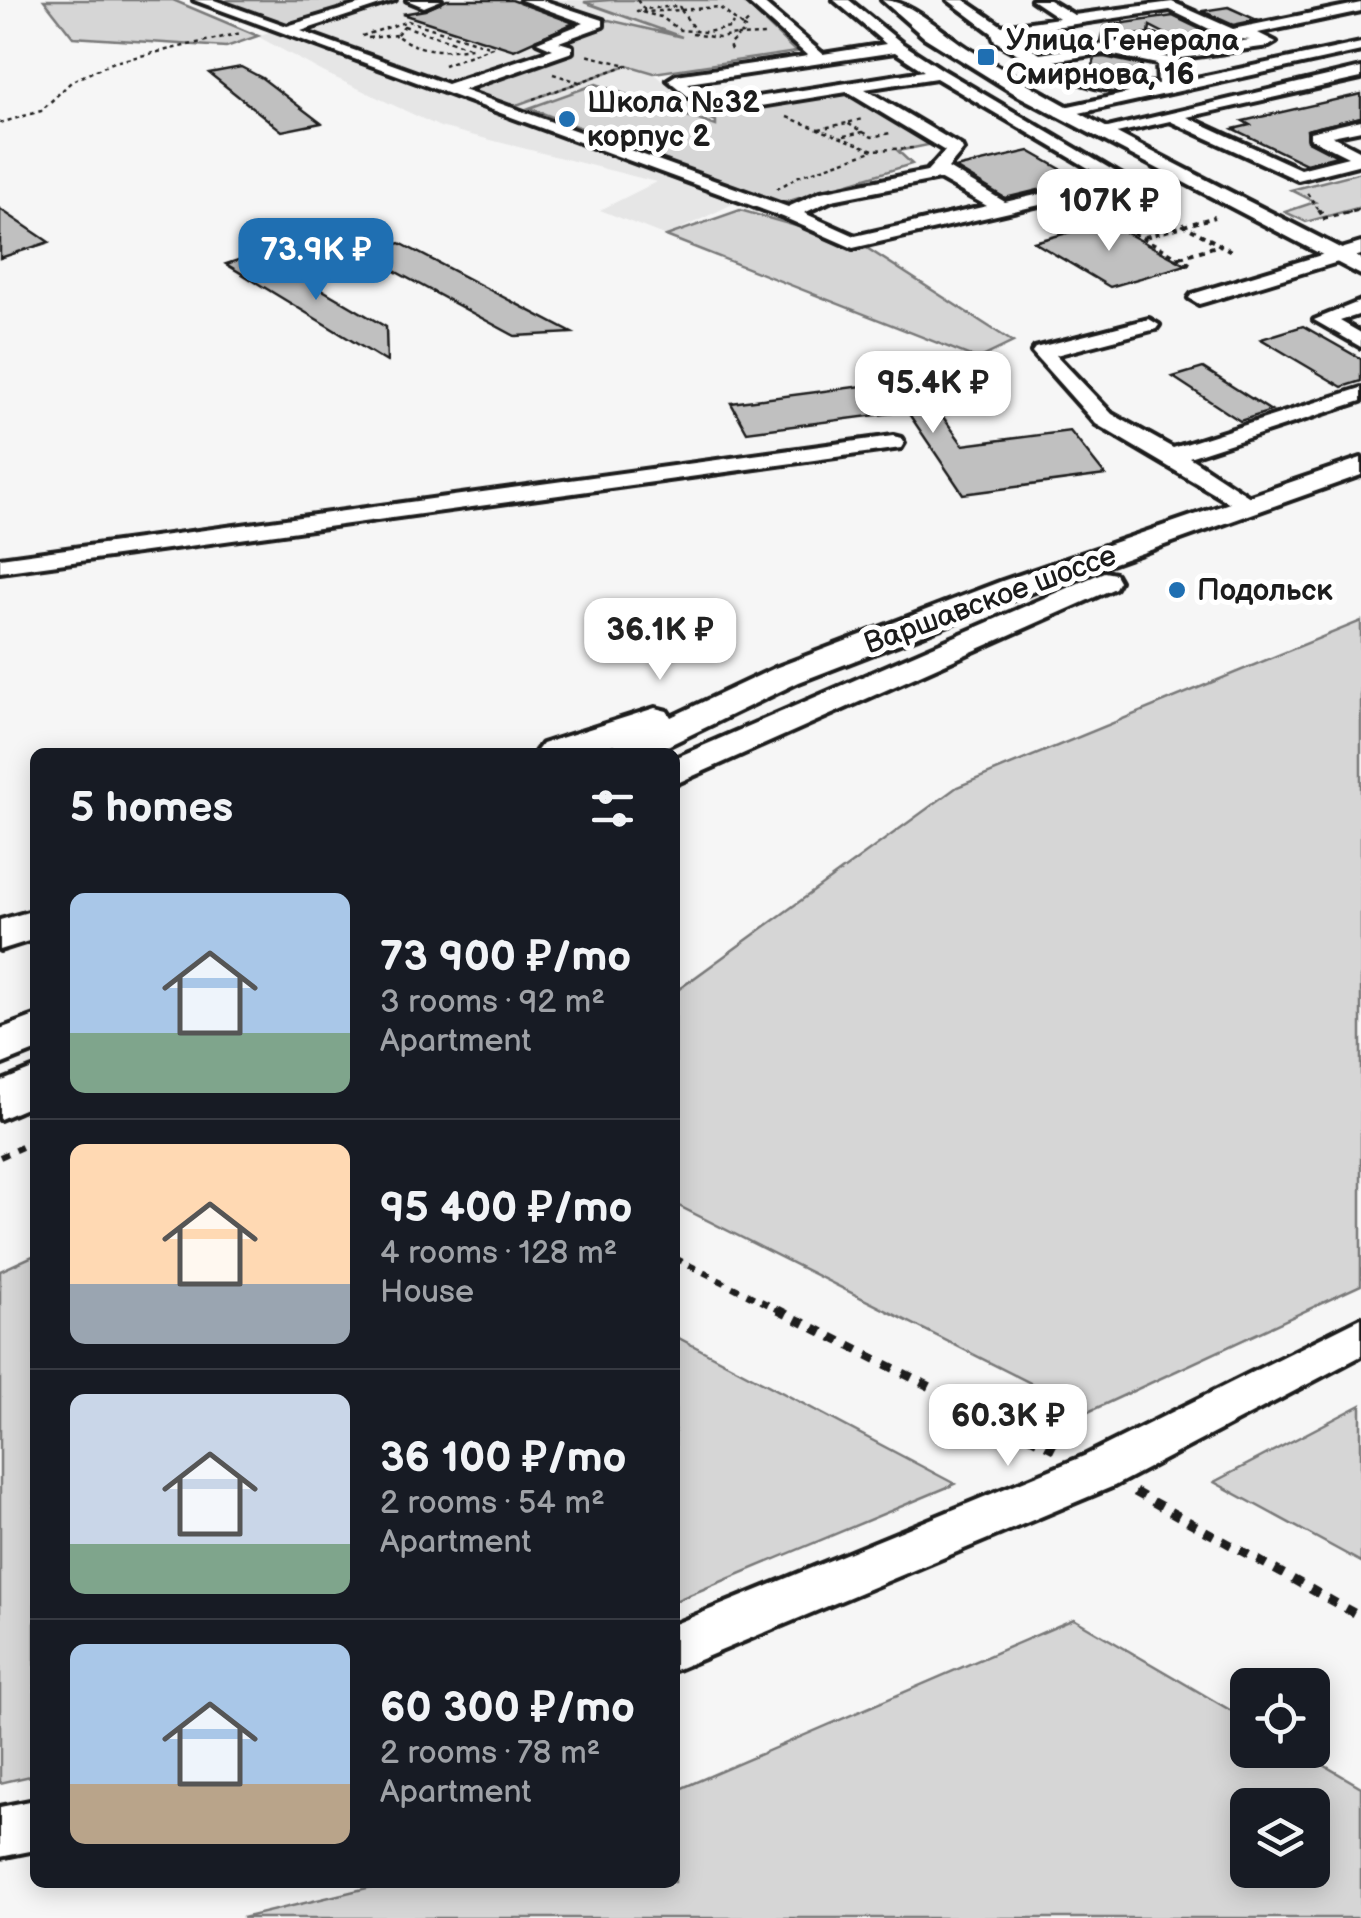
<!DOCTYPE html>
<meta charset="utf-8">
<style>
:root{--surface:#171b24;--page:#20242c;--text:#f1f3f6;--muted:#9ea1a6;--line:#363941;--accent:#1f6fb2}
body{margin:0;font-family:"Balsamiq Sans",sans-serif;background:var(--page);color:var(--text);height:100vh;display:flex;flex-direction:column;font-size:38px;white-space:nowrap}
*{box-sizing:border-box;margin:0}
p{font-size:32px;color:var(--muted)}
.icon{flex:none;width:55px;height:55px;fill:none;stroke:currentColor;stroke-width:2;stroke-linecap:round;stroke-linejoin:round}
.map{position:relative;flex:1;overflow:hidden}
.side{position:absolute;left:30px;top:748px;width:650px;height:1140px;display:flex;flex-direction:column;background:var(--surface);border-radius:15px;box-shadow:0 5px 25px #0003}
.side>*{flex:none}
.fabs{position:absolute;left:1230px;top:1668px;display:grid;gap:20px}
.fabs a{display:grid;place-items:center;width:100px;height:100px;border-radius:15px;background:var(--surface);box-shadow:0 5px 25px #0003;font-size:50px}
.price{position:absolute;translate:-50% -85px;padding:0 22px;border-radius:20px;background:#fff;color:#222;font-size:32px;line-height:65px;filter:drop-shadow(0 2px 5px #0008)}
.price::after{content:'';position:absolute;left:50%;top:60px;width:30px;height:22px;margin-left:-15px;background:inherit;clip-path:polygon(0 0,100% 0,50% 100%)}
.price.on{background:var(--accent);color:#fff}
ul{padding:0;list-style:none}
li{display:flex;align-items:center;gap:30px;height:250px;padding:0 40px}
li+li{border-top:2px solid var(--line)}
li span{display:grid;place-items:center;flex:none;width:280px;height:200px;border-radius:15px;color:#555}
li>.icon{margin-inline-start:auto}
span .icon{width:120px;height:120px;fill:#fffc;stroke-width:1}
li b{font-size:42px}
h2{display:flex;justify-content:space-between;align-items:center;height:120px;padding:0 40px;font-size:42px}
.map>svg:first-child{display:block}
.built{fill:#e6e6e6}
.green{fill:#d6d6d6;stroke:#797979;stroke-width:2.5;fill-rule:evenodd}
.building{fill:#c0c0c0;stroke:#1c1c1c;stroke-width:2.5}
.lines{fill:none;stroke-linecap:round;stroke-linejoin:round}
.minor-casing{stroke:#1c1c1c;stroke-width:8}
.major-casing{stroke:#1c1c1c;stroke-width:8}
.path-far3{stroke:#1c1c1c;stroke-width:2.5;stroke-dasharray:4 4;stroke-linecap:butt}
.path-far2{stroke:#1c1c1c;stroke-width:4;stroke-dasharray:5 5;stroke-linecap:butt}
.path-far1{stroke:#1c1c1c;stroke-width:6;stroke-dasharray:8 8;stroke-linecap:butt}
.path{stroke:#1c1c1c;stroke-width:9;stroke-dasharray:10 10;stroke-linecap:butt}
.minor{fill:#fff;fill-rule:evenodd}
.major{fill:#fff;fill-rule:evenodd}
.poi-dot{fill:#1f6fb2;stroke:#fff;stroke-width:4}
.labels{text-anchor:middle;stroke-width:10;stroke-linejoin:round;paint-order:stroke}
.far-poi-label{font-size:30px;font-weight:bold;fill:#1c1c1c;stroke:#fff;text-anchor:start}
.far-street-label{font-size:30px;fill:#1c1c1c;stroke:#fff}
</style>
<div class="map">
<svg width="1361" height="1918" viewBox="0 0 1361 1918">
<rect width="100%" height="100%" fill="#f6f6f6"/>
<filter id="ink" filterUnits="userSpaceOnUse"><feTurbulence type="fractalNoise" baseFrequency=".01" numOctaves="2"/><feDisplacementMap in="SourceGraphic" scale="20" xChannelSelector="R" yChannelSelector="G"/><feConvolveMatrix kernelMatrix="1 2 1 2 8 2 1 2 1" color-interpolation-filters="sRGB"/></filter>
<g filter="url(#ink)">
<path class="built" d="M364 0H583L695 41 629 65 654 73 699 113 856 145 666 236 600 210 656 182 440 127 323 72 257 36Z"/>
<path class="green" d="M44 0H173L258 36 226 47 73 37Z
M229 0H367L288 27 218 4Z
M610 0H742L796 52 654 73 627 65 503 110 455 93 570 50 548 42 609 20 682 37 584 2Z
M596 84 716 126V121L699 113 840 91 938 143 898 151 912 164 756 211 738 201 752 194 529 108Z
M1361 172V207L1306 222 1285 212 1315 202 1291 190Z
M740 210 862 245 1013 342 978 359 666 236Z
M1361 621V1285L1088 1412 675 1204V992L957 787Z
M35 1255V1775L0 1783V1271Z
M675 1336 955 1484 675 1601Z
M1361 1405V1562L1214 1482Z
M1074 1619 1247 1720 1248 1750H1298L1361 1787V1918H242L388 1883 675 1882V1791ZM1248 1805H1312V1870H1248Z"/>
<path class="building" d="M447 0H512L574 23 514 50 402 14 425 10Z
M1228 7 1257 20 1233 25 1202 11Z
M1173 16 1223 40 1187 45 1150 26 1149 33 1100 41 1104 26Z
M1104 57 1142 65 1140 78 1091 73 1095 58Z
M241 67 262 78 321 123 282 131 209 73Z
M1361 94V117L1307 130 1308 141 1337 156 1306 164 1233 129 1250 125 1243 121Z
M1029 151 1080 180 1005 198 955 168Z
M0 209 49 242 0 258Z
M1107 222 1114 226 1186 265 1110 287 1034 242Z
M400 243 572 333 515 336 365 255Z
M259 253 386 327 387 362 226 264Z
M1303 326 1361 359V381L1342 387 1261 339Z
M1203 368 1271 411 1240 421 1173 377Z
M916 379 963 445 1070 431 1105 475 963 494 907 411 747 432 731 403Z"/>
<g class="lines">
<defs>
<path id="minor" d="M194 0H214L287 26 374 0H395L301 31 447 84 553 49 537 42 584 23 521 0H542L603 20V26L559 42 572 46V52L463 90 788 207 821 192 927 171 945 151 847 92 710 114 668 80 676 75 808 56 745 0H760L823 54 886 44 834 0H849L903 44 943 70 1131 181 1122 186 853 248 783 217ZM895 52 924 71 713 104 688 83ZM936 78 1107 179 1005 202 948 168 963 150 961 146 865 89ZM939 179 987 206 855 236 804 213 832 200Z
M407 0H441L424 7Z
M948 0H964L1002 26 1059 18 1032 0H1049L1074 15 1172 2 1233 29 1361 3V11L1258 33 1276 42 1269 46 1182 58 1153 45 1128 49 1169 58 1175 71 1173 83 1361 43V51L1061 117 1055 115V109L1129 93C1077 88 1039 66 995 41L992 33ZM1170 10 1226 37 1250 40 1184 49 1155 36 1040 54 1007 34ZM1104 53 1157 64 1158 84 1099 80 1053 61Z
M1361 68V78L1187 117 1300 169 1348 157 1310 138V132L1361 120V130L1332 136 1361 151V164L1298 180 1170 121 1099 137 1091 132Z
M1361 243V255L1206 302 1199 304 1189 298 1192 294Z
M1361 301V314L1340 321 1361 333V347L1314 320Z
M1149 319 1159 325 1156 329 1056 355 1112 414 1173 448 1361 388V401L1189 457 1262 505 1250 512 1242 510 1096 424 1032 352 1035 348Z
M893 436 901 438 904 443 901 448 0 572V558Z
M1361 1318V1356L1114 1486 675 1670V1624L1084 1456Z
M35 1800V1850L0 1857V1807Z"/>
<path id="major" d="M882 0C911 0 945 35 972 51 1097 127 1231 191 1361 259V275L1017 95 924 37Z
M1361 458V475L1024 595 799 682 655 752H610L614 744 590 752H536L542 744 655 708 667 711 671 717 775 668 1002 581Z
M1104 572 1115 574 1119 581 1115 588 675 784V758Z
M35 910V939L0 950V920Z
M35 1016V1051L0 1065V1029Z
M35 1068V1104L0 1119V1082Z"/>
</defs>
<use href="#minor" class="minor-casing"/>
<use href="#major" class="major-casing"/>
<path class="path-far3" d="M637 0 644 9 637 11 661 17 680 30 706 32 730 28 733 23
M679 6 681 10 644 12V9Z
M681 10 696 32
M681 10 719 7 743 27 751 20
M404 26 472 48C445 52 418 52 396 35Z
M692 34 719 38 742 34 745 29 741 27
M362 36 408 21 492 47 444 65
M368 38 396 35
M731 50 729 45 738 36 764 35
M553 74 579 82
M533 99 627 65 586 55
M787 117 873 150 913 148
M0 123 41 111 72 81 114 62 241 33
M819 129 847 123
M863 132 872 137 890 133
M844 136 863 132 847 123 862 119
M777 189 799 176 872 151
M1307 193 1321 213
M1148 206 1160 213
M1122 213 1148 206 1140 201 1173 193
M1347 213 1361 209"/>
<path class="path-far2" d="M1132 210 1105 217 1192 265
M1156 210 1233 252
M1319 210 1325 219
M1323 219 1357 210
M1145 237 1215 217
M1180 257 1220 245"/>
<path class="path-far1" d="M0 1157 35 1141
M675 1258 783 1312"/>
<path class="path" d="M778 1310 1058 1451
M1135 1492 1361 1617"/>
<use href="#minor" class="minor"/>
<use href="#major" class="major"/>
</g>
</g>
<g class="poi-dot">
<rect x="976" y="47" width="20" height="20" rx="5"/>
<circle cx="567" cy="119" r="10"/>
<circle cx="1177" cy="590" r="10"/>
</g>
<g class="labels">
<g class="far-poi-label">
<text x="1006" y="50">Улица Генерала<tspan x="1006" dy="34">Смирнова, 16</tspan></text>
<text x="587" y="112">Школа №32<tspan x="587" dy="34">корпус 2</tspan></text>
<text x="1197" y="600">Подольск</text>
</g>
<g class="far-street-label">
<text transform="translate(990 599) rotate(-20)" y="10">Варшавское шоссе</text>
</g>
</g>
</svg>
<div class="fabs">
<a><svg class="icon" aria-label="locate" viewBox="0 0 24 24"><circle cx="12" cy="12" r="6"/><path d="M12 2v4M12 18v4M2 12h4M18 12h4"/></svg></a>
<a><svg class="icon" aria-label="layers" viewBox="0 0 24 24"><path d="M12 4l9 5-9 5-9-5zM3 14l9 5 9-5"/></svg></a>
</div>
<b class="price" style="left:1109px;top:254px">107K ₽</b>
<b class="price on" style="left:316px;top:303px">73.9K ₽</b>
<b class="price" style="left:933px;top:436px">95.4K ₽</b>
<b class="price" style="left:660px;top:683px">36.1K ₽</b>
<b class="price" style="left:1008px;top:1469px">60.3K ₽</b>
<section class="side">
<h2>5 homes<svg class="icon" aria-label="filters" viewBox="0 0 24 24"><path d="M4 7h16M4 17h16"/><circle cx="9" cy="7" r="2"/><circle cx="15" cy="17" r="2"/></svg></h2>
<ul>
<li><span style="background:linear-gradient(#a9c7e8 70%,#7fa58c 0)"><svg class="icon" aria-label="home" viewBox="0 0 24 24"><path d="M3 11l9-7 9 7M6 9v11h12V9"/></svg></span><div><b>73 900 ₽/mo</b><p>3 rooms · 92 m²</p><p>Apartment</p></div></li>
<li><span style="background:linear-gradient(#ffd9b3 70%,#9aa5b1 0)"><svg class="icon" aria-label="home" viewBox="0 0 24 24"><path d="M3 11l9-7 9 7M6 9v11h12V9"/></svg></span><div><b>95 400 ₽/mo</b><p>4 rooms · 128 m²</p><p>House</p></div></li>
<li><span style="background:linear-gradient(#c9d6e8 75%,#7fa58c 0)"><svg class="icon" aria-label="home" viewBox="0 0 24 24"><path d="M3 11l9-7 9 7M6 9v11h12V9"/></svg></span><div><b>36 100 ₽/mo</b><p>2 rooms · 54 m²</p><p>Apartment</p></div></li>
<li><span style="background:linear-gradient(#a9c7e8 70%,#b9a48a 0)"><svg class="icon" aria-label="home" viewBox="0 0 24 24"><path d="M3 11l9-7 9 7M6 9v11h12V9"/></svg></span><div><b>60 300 ₽/mo</b><p>2 rooms · 78 m²</p><p>Apartment</p></div></li>
</ul>
</section>
</div>
